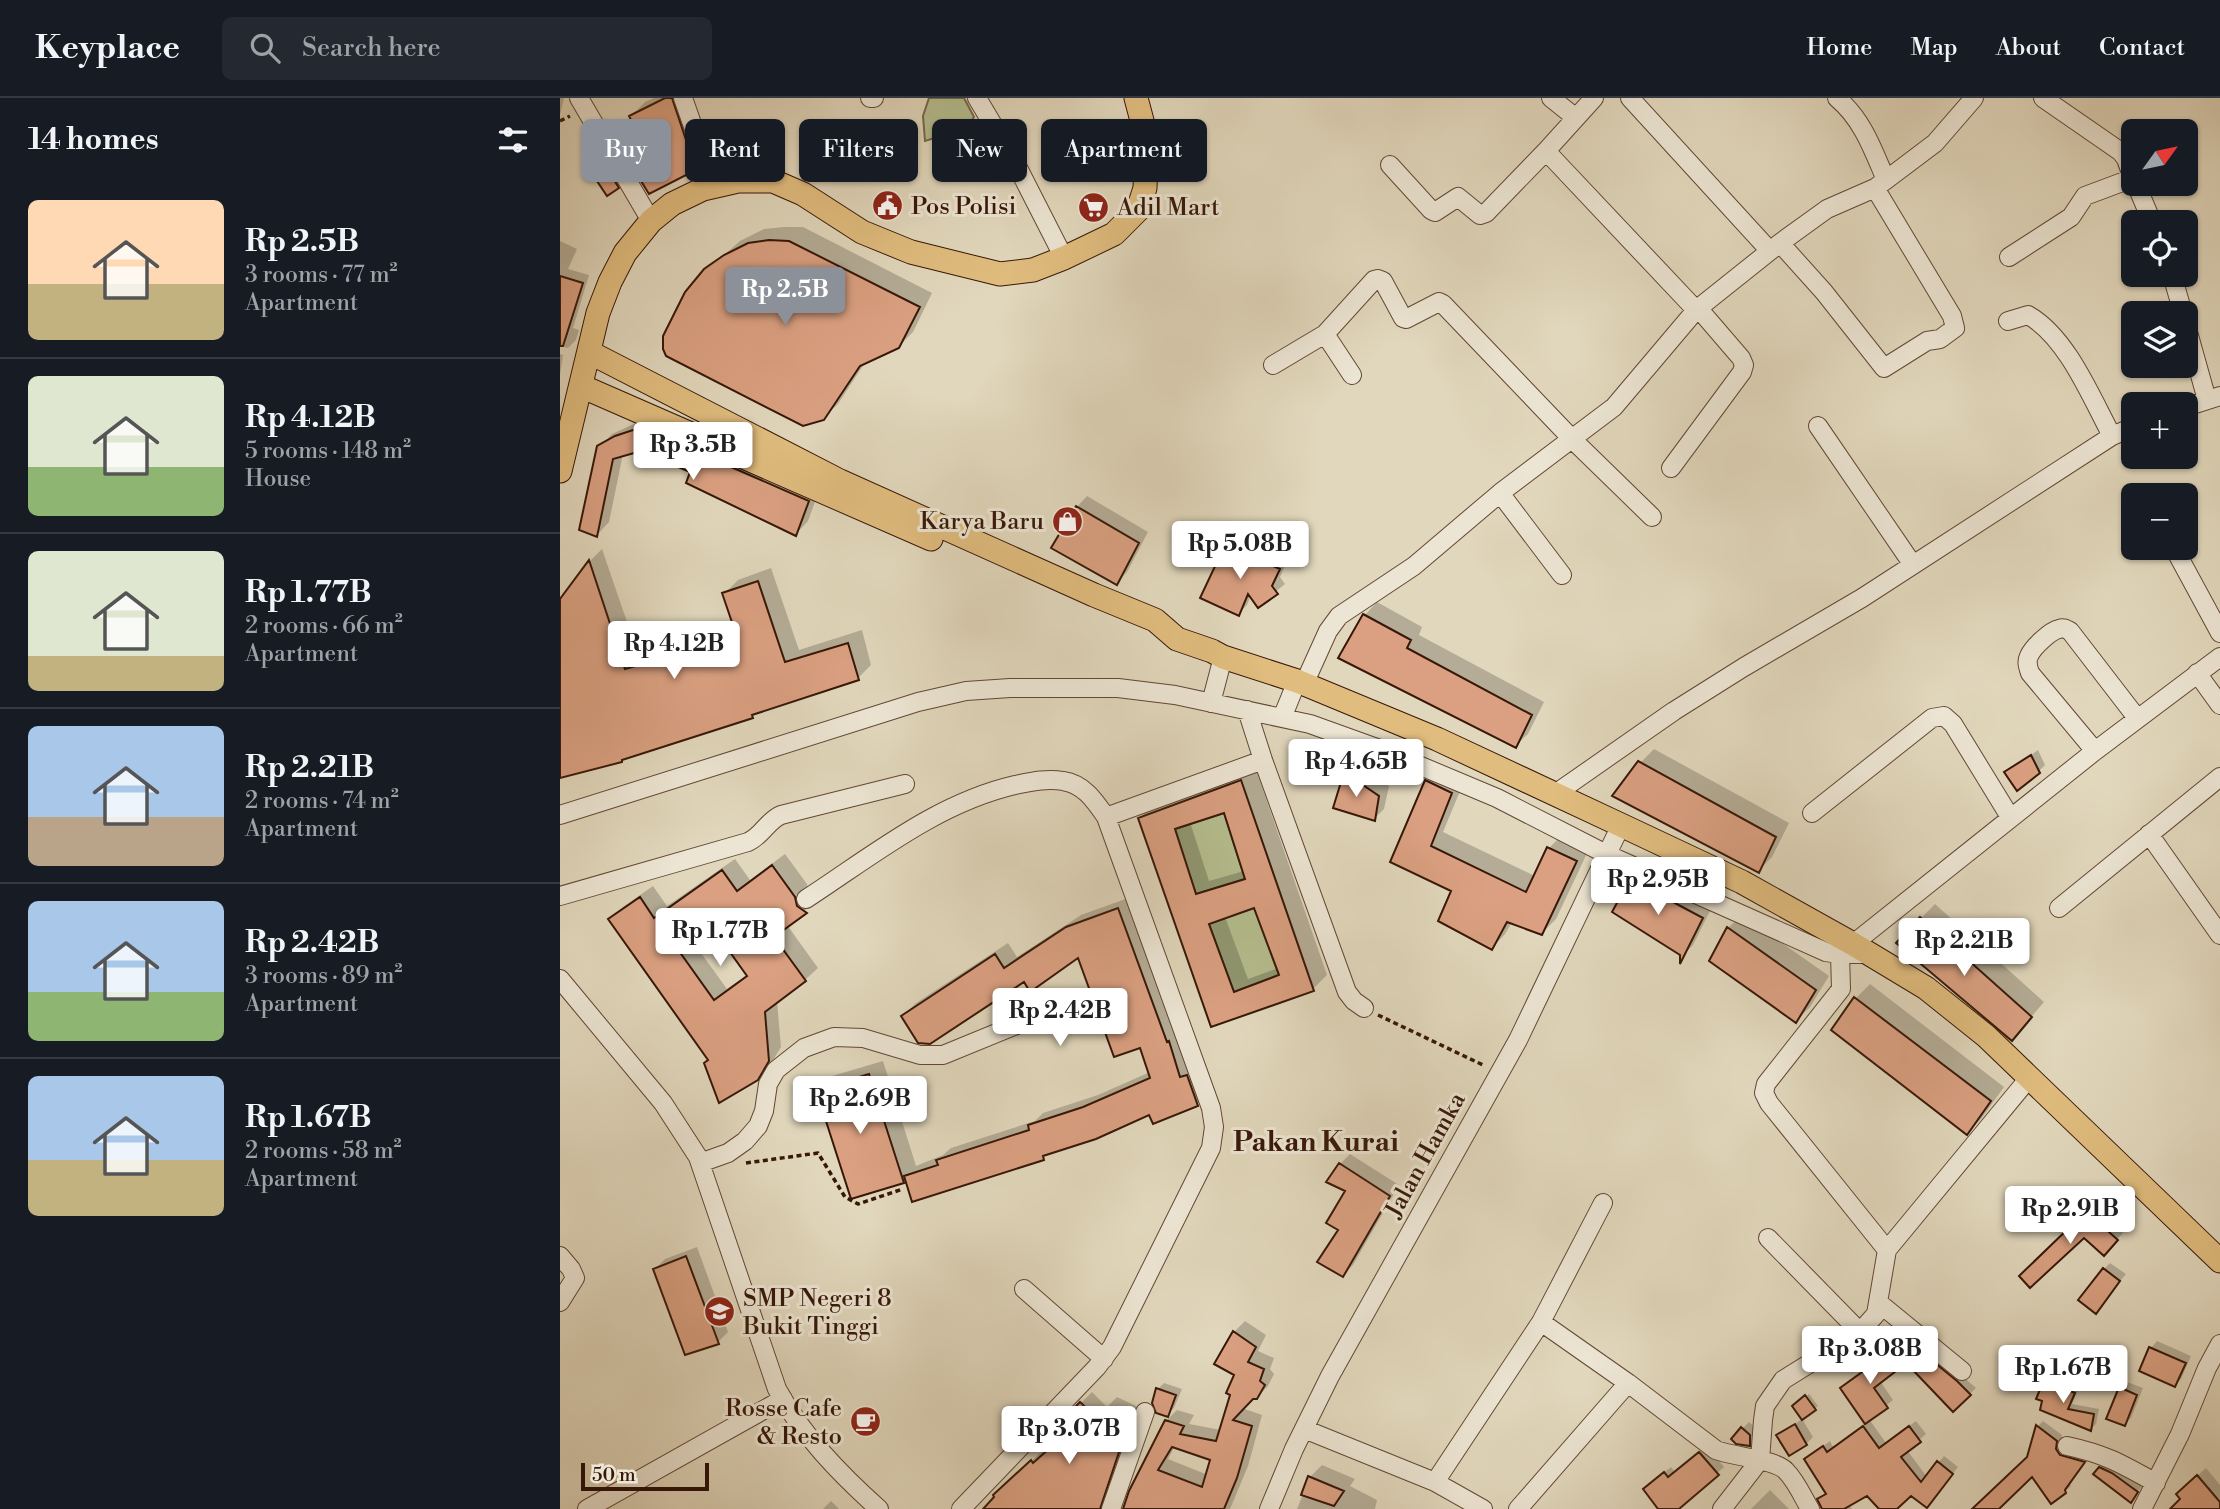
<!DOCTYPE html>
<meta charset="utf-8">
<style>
:root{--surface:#171b24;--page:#242831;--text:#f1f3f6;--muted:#9ea1a6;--line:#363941;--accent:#8c9099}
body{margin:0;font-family:"Libre Bodoni",serif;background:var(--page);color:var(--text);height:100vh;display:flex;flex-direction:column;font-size:26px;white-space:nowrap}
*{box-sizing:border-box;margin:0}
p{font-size:23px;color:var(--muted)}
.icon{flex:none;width:38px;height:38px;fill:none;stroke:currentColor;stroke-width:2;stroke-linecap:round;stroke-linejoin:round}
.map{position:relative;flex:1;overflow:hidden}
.side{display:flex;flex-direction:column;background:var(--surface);width:560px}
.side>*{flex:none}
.hud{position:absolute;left:21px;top:21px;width:665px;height:63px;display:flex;gap:14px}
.needle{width:46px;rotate:57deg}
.buttons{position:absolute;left:1561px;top:21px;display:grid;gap:14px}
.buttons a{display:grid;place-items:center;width:77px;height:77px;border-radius:10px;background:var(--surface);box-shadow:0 2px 5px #0004;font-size:35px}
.scale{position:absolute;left:21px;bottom:18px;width:128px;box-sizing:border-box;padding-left:7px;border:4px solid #371708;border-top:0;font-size:19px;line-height:24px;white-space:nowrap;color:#371708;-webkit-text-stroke:5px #ece5d3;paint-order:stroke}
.price{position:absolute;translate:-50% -60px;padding:0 16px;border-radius:7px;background:#fff;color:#222;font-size:23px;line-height:46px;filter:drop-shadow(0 2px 4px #0008)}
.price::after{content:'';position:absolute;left:50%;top:42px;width:21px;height:16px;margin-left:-10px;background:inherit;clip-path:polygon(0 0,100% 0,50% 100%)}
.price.current{background:var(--accent);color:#fff}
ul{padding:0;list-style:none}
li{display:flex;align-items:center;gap:21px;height:175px;padding:0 28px}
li+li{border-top:2px solid var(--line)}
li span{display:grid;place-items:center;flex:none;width:196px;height:140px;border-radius:10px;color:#555}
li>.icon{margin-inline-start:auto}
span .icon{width:84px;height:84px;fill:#fffc;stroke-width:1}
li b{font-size:30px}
h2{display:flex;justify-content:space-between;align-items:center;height:84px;padding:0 28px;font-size:30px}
.pill{padding:0 24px;border-radius:10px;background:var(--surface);box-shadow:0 2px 5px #0004;font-size:24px;line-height:63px}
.pill.current{background:var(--accent);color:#fff}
header{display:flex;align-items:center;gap:42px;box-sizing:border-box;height:98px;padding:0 35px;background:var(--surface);border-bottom:2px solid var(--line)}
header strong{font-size:33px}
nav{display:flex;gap:38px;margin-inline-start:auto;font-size:24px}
.search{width:490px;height:63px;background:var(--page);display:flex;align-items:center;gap:18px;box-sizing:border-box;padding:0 24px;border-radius:10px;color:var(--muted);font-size:26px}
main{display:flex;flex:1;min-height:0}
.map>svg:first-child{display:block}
.green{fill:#b5be8f;stroke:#766a4c;stroke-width:2}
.shadow{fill:#0003;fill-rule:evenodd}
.building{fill:#daa081;stroke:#371708;stroke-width:2;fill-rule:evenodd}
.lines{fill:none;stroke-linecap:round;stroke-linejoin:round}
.minor-casing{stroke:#624735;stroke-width:20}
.major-casing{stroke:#371708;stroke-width:25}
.path{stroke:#371708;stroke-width:3.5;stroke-dasharray:5 3.5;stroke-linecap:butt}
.minor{stroke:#ece5d3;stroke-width:18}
.major{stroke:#e0bc7e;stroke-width:23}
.labels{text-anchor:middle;stroke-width:6;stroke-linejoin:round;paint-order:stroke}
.poi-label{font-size:24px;fill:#371708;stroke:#ece5d3;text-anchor:start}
.street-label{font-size:24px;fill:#371708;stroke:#ece5d3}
.quarter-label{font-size:28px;font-weight:bold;fill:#371708;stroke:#ece5d3}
</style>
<header>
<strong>Keyplace</strong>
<div class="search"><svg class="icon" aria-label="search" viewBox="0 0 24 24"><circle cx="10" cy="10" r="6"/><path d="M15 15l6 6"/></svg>Search here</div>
<nav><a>Home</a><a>Map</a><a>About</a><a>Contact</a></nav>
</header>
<main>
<section class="side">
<h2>14 homes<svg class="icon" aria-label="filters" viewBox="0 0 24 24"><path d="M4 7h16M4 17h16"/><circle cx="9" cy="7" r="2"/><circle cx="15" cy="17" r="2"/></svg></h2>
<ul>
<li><span style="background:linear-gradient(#ffd9b3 60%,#c2b280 0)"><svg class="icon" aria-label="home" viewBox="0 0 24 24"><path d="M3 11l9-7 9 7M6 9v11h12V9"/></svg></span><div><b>Rp 2.5B</b><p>3 rooms · 77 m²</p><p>Apartment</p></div></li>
<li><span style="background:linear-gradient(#dfe7d0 65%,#8fb573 0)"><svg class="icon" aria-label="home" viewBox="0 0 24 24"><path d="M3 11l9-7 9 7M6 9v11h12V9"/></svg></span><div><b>Rp 4.12B</b><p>5 rooms · 148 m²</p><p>House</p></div></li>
<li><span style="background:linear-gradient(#dfe7d0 75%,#c2b280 0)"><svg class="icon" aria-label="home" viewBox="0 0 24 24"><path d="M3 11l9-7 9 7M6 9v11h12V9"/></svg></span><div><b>Rp 1.77B</b><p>2 rooms · 66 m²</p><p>Apartment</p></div></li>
<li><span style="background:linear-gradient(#a9c7e8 65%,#b9a48a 0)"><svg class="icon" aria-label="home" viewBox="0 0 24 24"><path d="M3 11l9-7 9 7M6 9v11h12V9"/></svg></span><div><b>Rp 2.21B</b><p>2 rooms · 74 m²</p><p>Apartment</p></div></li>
<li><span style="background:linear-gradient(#a9c7e8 65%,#8fb573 0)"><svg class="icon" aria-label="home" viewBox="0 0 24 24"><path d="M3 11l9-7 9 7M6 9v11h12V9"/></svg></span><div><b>Rp 2.42B</b><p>3 rooms · 89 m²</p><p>Apartment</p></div></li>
<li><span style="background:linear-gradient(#a9c7e8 60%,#c2b280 0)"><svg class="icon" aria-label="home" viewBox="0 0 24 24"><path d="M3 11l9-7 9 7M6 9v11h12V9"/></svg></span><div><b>Rp 1.67B</b><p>2 rooms · 58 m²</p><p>Apartment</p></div></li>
</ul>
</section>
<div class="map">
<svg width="1660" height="1411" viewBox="0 0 1660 1411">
<rect width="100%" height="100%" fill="#e1d7bc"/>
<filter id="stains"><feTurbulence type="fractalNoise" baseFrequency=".00286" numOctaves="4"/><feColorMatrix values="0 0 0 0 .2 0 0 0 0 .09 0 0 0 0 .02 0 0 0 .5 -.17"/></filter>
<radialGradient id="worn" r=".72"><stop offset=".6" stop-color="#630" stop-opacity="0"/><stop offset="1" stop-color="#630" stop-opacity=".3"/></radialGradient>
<path class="green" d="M369 0H404L414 19 407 30 365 43 363 18Z
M664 715 685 781 636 796 615 731Z
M694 810 719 877 674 894 649 826Z"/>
<path class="shadow" d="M0 0H4L0 17Z
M94 0H129L149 57 135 71 72 65 87 50 71 18 85 4Z
M47 54 64 82 57 89 29 68Z
M224 129H243L372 195 353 234 338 249 306 263 278 306 263 320 146 173 180 143 204 131Z
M0 143 17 151 8 171 29 177 13 230 19 232 16 242 8 250 0 248Z
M0 256 3 257 0 277Z
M87 320 260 390 248 423 236 436 132 373 81 351 63 356 49 424 37 437 39 349 52 336Z
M527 398 588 434 567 474 556 485 517 409Z
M675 440 727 463 720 479 725 486 698 508 691 497 687 507 679 515 667 448Z
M42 451 79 559 176 530 164 496 178 482 211 470 239 552 302 532 311 567 298 580 197 614 192 619 0 679V503L30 463Z
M817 504 862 529 859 537 984 604 968 636 955 648 780 559 805 517Z
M1094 651 1229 725 1212 759 1198 773 1080 665Z
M1478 652 1485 667 1479 673 1446 675Z
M795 665 829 688 824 711 814 721 775 709 785 675Z
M695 669 767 877 753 891 652 926 580 720 594 706ZM665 713 684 773 649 783 630 724ZM695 808 718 870 688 881 665 819Z
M880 669 905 681 883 734 975 778 989 750 1003 736 1030 749 996 821 982 835 952 824 945 836 932 850 893 792 832 763 866 683Z
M225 756 247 786 249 795 258 802 227 827 258 870 245 882 217 903 221 949 210 967 197 980 150 962 51 821 63 809 93 788 107 808 175 761 190 782ZM153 826 188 876 167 891 131 841Z
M1082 772 1152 809 1133 847 1123 857 1072 782Z
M571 799 650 993 637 1006 590 1015 489 1054 483 1060 346 1080 343 1083 258 992 272 978 323 963 356 1068 383 1057 391 1050 475 1023 483 1015 538 997 590 974 581 948 519 857 465 882 343 918 356 905 448 845 457 859 521 817Z
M1375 806 1484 904 1452 941 1361 820Z
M1182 817 1269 878 1250 909 1236 923 1168 830Z
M1310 886 1444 989 1421 1021 1407 1035 1273 931 1296 900Z
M790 1056 839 1087 793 1167 783 1177 781 1132 787 1093 780 1066Z
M1530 1105 1563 1135 1544 1155 1511 1126Z
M137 1149 168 1234 158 1244 95 1171 105 1161Z
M1550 1165 1566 1176 1536 1213 1544 1171Z
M685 1223 706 1237 698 1253 714 1260 710 1271 714 1276 708 1288 697 1299H693L682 1310 702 1317 688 1368 670 1411H560L564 1410 606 1323 617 1312 634 1317 629 1326 661 1332 676 1277 674 1234ZM615 1348 652 1361 648 1377 608 1361Z
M1597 1243 1631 1258 1621 1281 1614 1287 1591 1250Z
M1332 1244 1345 1262 1320 1283 1333 1302 1309 1321 1326 1345 1356 1323 1366 1336 1347 1352 1367 1379 1384 1358 1398 1369 1373 1401 1351 1396 1334 1411H1321L1307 1395 1289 1406 1292 1411H1265L1259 1401 1266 1395 1246 1361 1270 1343 1273 1349 1307 1325 1282 1290 1314 1265 1318 1255Z
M1371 1251 1416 1290 1393 1312 1353 1269Z
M1491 1277 1519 1289 1512 1306 1539 1311 1536 1326 1531 1331 1482 1311 1485 1283Z
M1567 1284 1583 1290 1571 1320 1565 1326 1560 1290Z
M604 1285 622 1291 614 1310 607 1317 598 1291Z
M532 1294 547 1309 557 1299 580 1310 558 1411H425L446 1387 483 1352 485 1355 510 1333 521 1305Z
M1249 1296 1258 1308 1243 1319 1237 1305Z
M1242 1321 1253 1339 1246 1346 1219 1337Z
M1483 1323 1502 1337 1501 1344 1529 1359 1509 1385 1511 1388 1505 1393 1472 1377 1436 1411H1425L1469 1359 1478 1328Z
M1189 1324 1196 1330V1340L1189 1346 1182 1331Z
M1147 1348 1164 1369 1115 1411H1100L1092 1384 1111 1369 1115 1374Z
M1547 1363 1583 1387 1570 1403 1540 1370Z
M762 1367 795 1381 790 1388 817 1402 815 1411H737L750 1379Z
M1646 1370 1660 1387V1411H1612L1622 1401 1626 1388Z
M1210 1392 1229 1411H1191Z
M271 1403 279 1411H263Z"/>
<path class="building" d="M105 0H112L136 72 89 96 70 65 88 56 69 18Z
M40 59 59 90 47 98 27 68Z
M209 142 229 143 360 209 339 250 300 268 264 322 243 328 106 258 103 251V238L125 194 144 171 164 157 188 145Z
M0 178 23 185 3 248H0Z
M73 332 93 335 249 403 236 438 126 385 130 374 81 353 53 361 37 439 19 432 37 348 55 338Z
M516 408 579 445 557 487 491 450Z
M665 447 720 471 712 488 718 496 698 510 688 496 679 518 640 500Z
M29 462 65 571 177 539 162 495 198 483 225 564 288 545 299 582 192 617 193 620 62 662V664L0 680V501Z
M803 516 851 542 847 550 972 617 956 650 778 560Z
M1471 657 1480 675 1457 693 1444 674Z
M1078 663 1216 739 1199 775 1052 698Z
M784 674 819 698 815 723 773 710Z
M681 682 754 893 651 929 578 720ZM664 715 685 781 636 796 615 731ZM694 810 719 877 674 894 649 826Z
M865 682 892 695 871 748 966 794 987 749 1017 763 982 837 947 824 932 852 878 823 891 793 830 764Z
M212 767 235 799 237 808 247 815 214 839 246 883 205 914 209 963 198 982 159 1005 144 965 148 962 48 821 80 799 94 820 162 772 177 793ZM152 829 187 878 154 902 119 853Z
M1070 781 1143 820 1120 866V857L1052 814Z
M558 810 607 944 609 943 620 979 627 977 638 1008 593 1026 589 1017 536 1041 483 1058 484 1062 352 1104 344 1078 378 1067 376 1062 469 1032 468 1027 523 1009 590 980 580 950 554 959 518 860 470 894 464 884 370 946 358 945 341 918 435 856 444 870 506 829Z
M1360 819 1472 919 1452 943 1336 845Z
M1167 829 1256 892 1236 925 1149 863Z
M1294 899 1431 1003 1407 1037 1271 932Z
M309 976 344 1085 291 1101 256 992Z
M779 1065 830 1098 783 1179 757 1164 778 1132 766 1125 785 1093 766 1084Z
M1522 1110 1558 1142 1544 1158 1524 1140 1470 1190 1459 1178 1511 1128 1508 1126Z
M126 1158 159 1246 125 1257 93 1171Z
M1543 1170 1560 1183 1536 1216 1518 1202Z
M673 1233 696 1249 688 1264 704 1271 700 1283 705 1287 697 1301H693L673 1322 692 1328 677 1380 664 1411H563L569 1393 605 1322 624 1328 620 1336 656 1343 670 1297 666 1295 674 1277 654 1266ZM612 1349 650 1362 642 1389 598 1372Z
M1325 1249 1340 1270 1314 1290 1328 1310 1305 1326 1280 1290 1313 1266 1309 1261Z
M1589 1249 1626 1265 1615 1289 1579 1273Z
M1364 1256 1397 1283 1411 1297 1393 1314 1350 1269Z
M1484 1282 1515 1295 1508 1311 1534 1316 1531 1333 1480 1312 1482 1303 1476 1301Z
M1559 1289 1577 1297 1565 1328 1546 1321Z
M596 1290 616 1297 608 1319 596 1315 592 1305Z
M1245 1297 1256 1312 1242 1322 1232 1308Z
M520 1304 539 1322 544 1309 570 1321 540 1411H423L434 1399 433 1397 471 1362 473 1365 508 1334 499 1326Z
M1235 1326 1247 1347 1229 1358 1216 1337Z
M1476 1327 1497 1343 1496 1351 1500 1357 1525 1364 1505 1392 1506 1395 1491 1406 1472 1379 1439 1411H1412L1467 1359Z
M1303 1328 1319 1350 1349 1328 1361 1344 1341 1359 1361 1384 1377 1363 1393 1376 1367 1410 1351 1398 1337 1411H1319L1307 1398 1284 1411H1262L1257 1401 1266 1396 1244 1361 1263 1348 1267 1354Z
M1181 1329 1190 1337V1348L1176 1346 1171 1341Z
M1139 1354 1159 1377 1119 1411H1098L1083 1391 1104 1374 1108 1379Z
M1539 1369 1552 1375 1578 1394 1571 1405 1533 1376Z
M1637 1377 1660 1404V1411H1610L1620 1401 1616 1396Z
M748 1378 784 1393 774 1408 741 1397Z"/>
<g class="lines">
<defs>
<path id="minor" d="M19 0 91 123
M123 0 154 88
M310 0H314
M417 0 454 62 504 160
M991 0 1016 20
M1070 0 1210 153
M1277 0C1303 22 1313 52 1326 82
M830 67 871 112 875 114 898 99 920 117 926 115 986 53
M1576 86 1592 124
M1220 145 1264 194 1324 270 1367 243 1380 241 1395 230 1392 218 1315 90
M1449 159 1511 119 1525 98 1573 80 1566 61 1561 54 1483 0
M1612 177 1623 215
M1136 212 1220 145 1267 111 1315 90 1326 82 1375 45 1414 0
M1448 223 1468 217C1507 239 1531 299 1552 338
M1626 227 1647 302
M765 236 792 277
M713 267 765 236 814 182 818 181 823 183 843 220 846 221 879 204 883 206 1013 342 1092 419
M1626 309 1660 298
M1258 328 1353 467
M1111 370 1182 274 1184 267 1181 260 1138 210
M940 395 1002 477
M1614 450 1660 535
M1637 575 1660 607
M744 586 768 533 779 518 854 468 940 395 1054 309 1136 212 986 53 1034 0
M651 605 663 559
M687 612 703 662 787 894 794 903 804 910
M722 620 737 583
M1535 653 1470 575C1468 569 1466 564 1469 558 1473 549 1490 533 1499 531 1505 529 1505 531 1510 533L1577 620
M995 696 1114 613 1184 569 1302 500 1552 338 1573 329
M1252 715 1372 620 1384 618 1393 626 1450 719
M0 717 358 604 406 593 450 590H558L615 597 750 626 825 653 937 700 1046 756 1266 854 1278 856H1310
M546 719 703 662
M1589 736 1660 837
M0 798 188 744C202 738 207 723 221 717L345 686
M246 801C312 758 377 705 455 687 470 684 487 680 503 683 524 686 535 703 546 719L651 1010 654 1029 651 1050 552 1249 537 1269 401 1411
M1499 810 1660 679
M1293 846 1535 653 1660 559
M1280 856 1281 891 1206 986 1204 995 1209 1005 1327 1152
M0 881 103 1005 138 1059 217 1291C242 1337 280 1376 319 1411
M140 1065 168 1055 185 1043 198 1028 204 1013 208 986 216 972 244 950 274 939 303 940 360 957H383L505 907
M1208 1140 1300 1234
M0 1158 11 1171 15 1180 0 1204
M464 1191 544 1261
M1319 1205 1402 1273
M981 1224 1068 1285 1156 1352C1174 1359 1215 1361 1226 1373 1236 1383 1243 1399 1250 1411
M744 1331 875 1384 923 1411
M1507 1348C1545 1356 1562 1366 1596 1385
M875 1384 981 1224 1043 1105
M27 1411 223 1301
M551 1411 585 1314
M709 1411 734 1351 770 1278 958 942 1061 727
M958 1411 1068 1285
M1162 1411 1200 1362 1203 1322 1205 1308 1223 1282 1300 1234 1316 1216 1327 1152 1469 980
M1582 1411 1620 1336 1647 1270 1660 1246"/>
<path id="major" d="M29 254 280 383 534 497 595 522 617 541 652 553 663 559 737 583 877 641 1061 727 1182 784 1293 846 1366 890 1426 938 1660 1163
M21 288 371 441
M0 373 38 215 50 184 65 155 91 123 112 106 143 91 178 83H213L243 96 302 134 351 154 440 176 473 172 504 160 554 136 578 112 585 90 586 65 585 34 576 0"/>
</defs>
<use href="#minor" class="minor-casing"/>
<use href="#major" class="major-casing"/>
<path class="path" d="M0 23 10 18
M818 917 925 968
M186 1065 258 1055 285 1099 298 1106 343 1091"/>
<use href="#minor" class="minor"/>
<use href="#major" class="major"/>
</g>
<defs>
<symbol id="civic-disc" viewBox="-11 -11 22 22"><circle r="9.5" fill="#8f2418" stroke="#ece5d3"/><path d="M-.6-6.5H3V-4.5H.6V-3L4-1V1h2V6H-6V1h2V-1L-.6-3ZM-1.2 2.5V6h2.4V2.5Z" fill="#fff"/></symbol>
<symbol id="supermarket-disc" viewBox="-11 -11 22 22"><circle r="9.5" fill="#8f2418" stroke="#ece5d3"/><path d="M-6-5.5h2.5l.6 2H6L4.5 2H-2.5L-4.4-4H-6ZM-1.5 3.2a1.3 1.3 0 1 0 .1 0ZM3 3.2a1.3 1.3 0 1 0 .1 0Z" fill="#fff"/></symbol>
<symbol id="shop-disc" viewBox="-11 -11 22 22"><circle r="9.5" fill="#8f2418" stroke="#ece5d3"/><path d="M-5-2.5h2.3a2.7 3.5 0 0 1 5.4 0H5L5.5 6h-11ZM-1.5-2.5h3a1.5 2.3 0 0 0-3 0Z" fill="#fff"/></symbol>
<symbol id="school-disc" viewBox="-11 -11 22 22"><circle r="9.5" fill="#8f2418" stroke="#ece5d3"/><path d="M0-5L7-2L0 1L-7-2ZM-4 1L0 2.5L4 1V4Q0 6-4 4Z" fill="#fff"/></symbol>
<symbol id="cafe-disc" viewBox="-11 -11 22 22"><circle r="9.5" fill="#8f2418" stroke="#ece5d3"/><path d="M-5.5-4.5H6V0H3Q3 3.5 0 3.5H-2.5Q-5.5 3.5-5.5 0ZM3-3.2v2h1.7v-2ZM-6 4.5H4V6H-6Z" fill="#fff"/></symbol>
</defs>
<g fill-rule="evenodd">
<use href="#civic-disc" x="310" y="90" width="35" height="35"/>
<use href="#supermarket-disc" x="516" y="92" width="35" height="35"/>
<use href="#shop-disc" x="490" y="406" width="35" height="35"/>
<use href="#school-disc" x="142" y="1196" width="35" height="35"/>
<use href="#cafe-disc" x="288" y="1306" width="35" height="35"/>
</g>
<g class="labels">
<g class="poi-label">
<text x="351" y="116">Pos Polisi</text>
<text x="557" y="117">Adil Mart</text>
<text x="484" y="431" text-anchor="end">Karya Baru</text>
<text x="183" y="1208">SMP Negeri 8<tspan x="183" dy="28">Bukit Tinggi</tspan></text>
<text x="282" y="1318" text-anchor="end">Rosse Cafe<tspan x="282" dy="28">&amp; Resto</tspan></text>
</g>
<g class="street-label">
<text transform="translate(865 1057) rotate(-61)" y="8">Jalan Hamka</text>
</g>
<g class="quarter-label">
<text x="756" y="1053">Pakan Kurai</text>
</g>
</g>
<rect width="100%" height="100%" filter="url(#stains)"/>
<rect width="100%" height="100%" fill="url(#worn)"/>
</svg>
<div class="buttons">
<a><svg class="needle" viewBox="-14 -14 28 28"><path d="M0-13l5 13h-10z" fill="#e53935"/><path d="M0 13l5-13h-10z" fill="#9ea1a6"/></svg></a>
<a><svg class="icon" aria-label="locate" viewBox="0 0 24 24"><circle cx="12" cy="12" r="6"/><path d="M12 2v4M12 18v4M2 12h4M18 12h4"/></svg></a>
<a><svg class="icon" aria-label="layers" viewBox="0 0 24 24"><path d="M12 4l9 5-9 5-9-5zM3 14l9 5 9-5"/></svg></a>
<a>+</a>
<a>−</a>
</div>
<div class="scale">50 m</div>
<b class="price current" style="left:225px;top:229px">Rp 2.5B</b>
<b class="price" style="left:133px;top:384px">Rp 3.5B</b>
<b class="price" style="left:680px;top:483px">Rp 5.08B</b>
<b class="price" style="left:114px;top:583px">Rp 4.12B</b>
<b class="price" style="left:796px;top:701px">Rp 4.65B</b>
<b class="price" style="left:1098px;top:819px">Rp 2.95B</b>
<b class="price" style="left:160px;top:870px">Rp 1.77B</b>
<b class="price" style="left:1404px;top:880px">Rp 2.21B</b>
<b class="price" style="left:500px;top:950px">Rp 2.42B</b>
<b class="price" style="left:300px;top:1038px">Rp 2.69B</b>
<b class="price" style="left:1510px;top:1148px">Rp 2.91B</b>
<b class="price" style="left:1310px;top:1288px">Rp 3.08B</b>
<b class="price" style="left:1503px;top:1307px">Rp 1.67B</b>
<b class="price" style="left:509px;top:1368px">Rp 3.07B</b>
<div class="hud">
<a class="pill current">Buy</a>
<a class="pill">Rent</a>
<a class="pill">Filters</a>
<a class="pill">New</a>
<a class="pill">Apartment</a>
</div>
</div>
</main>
